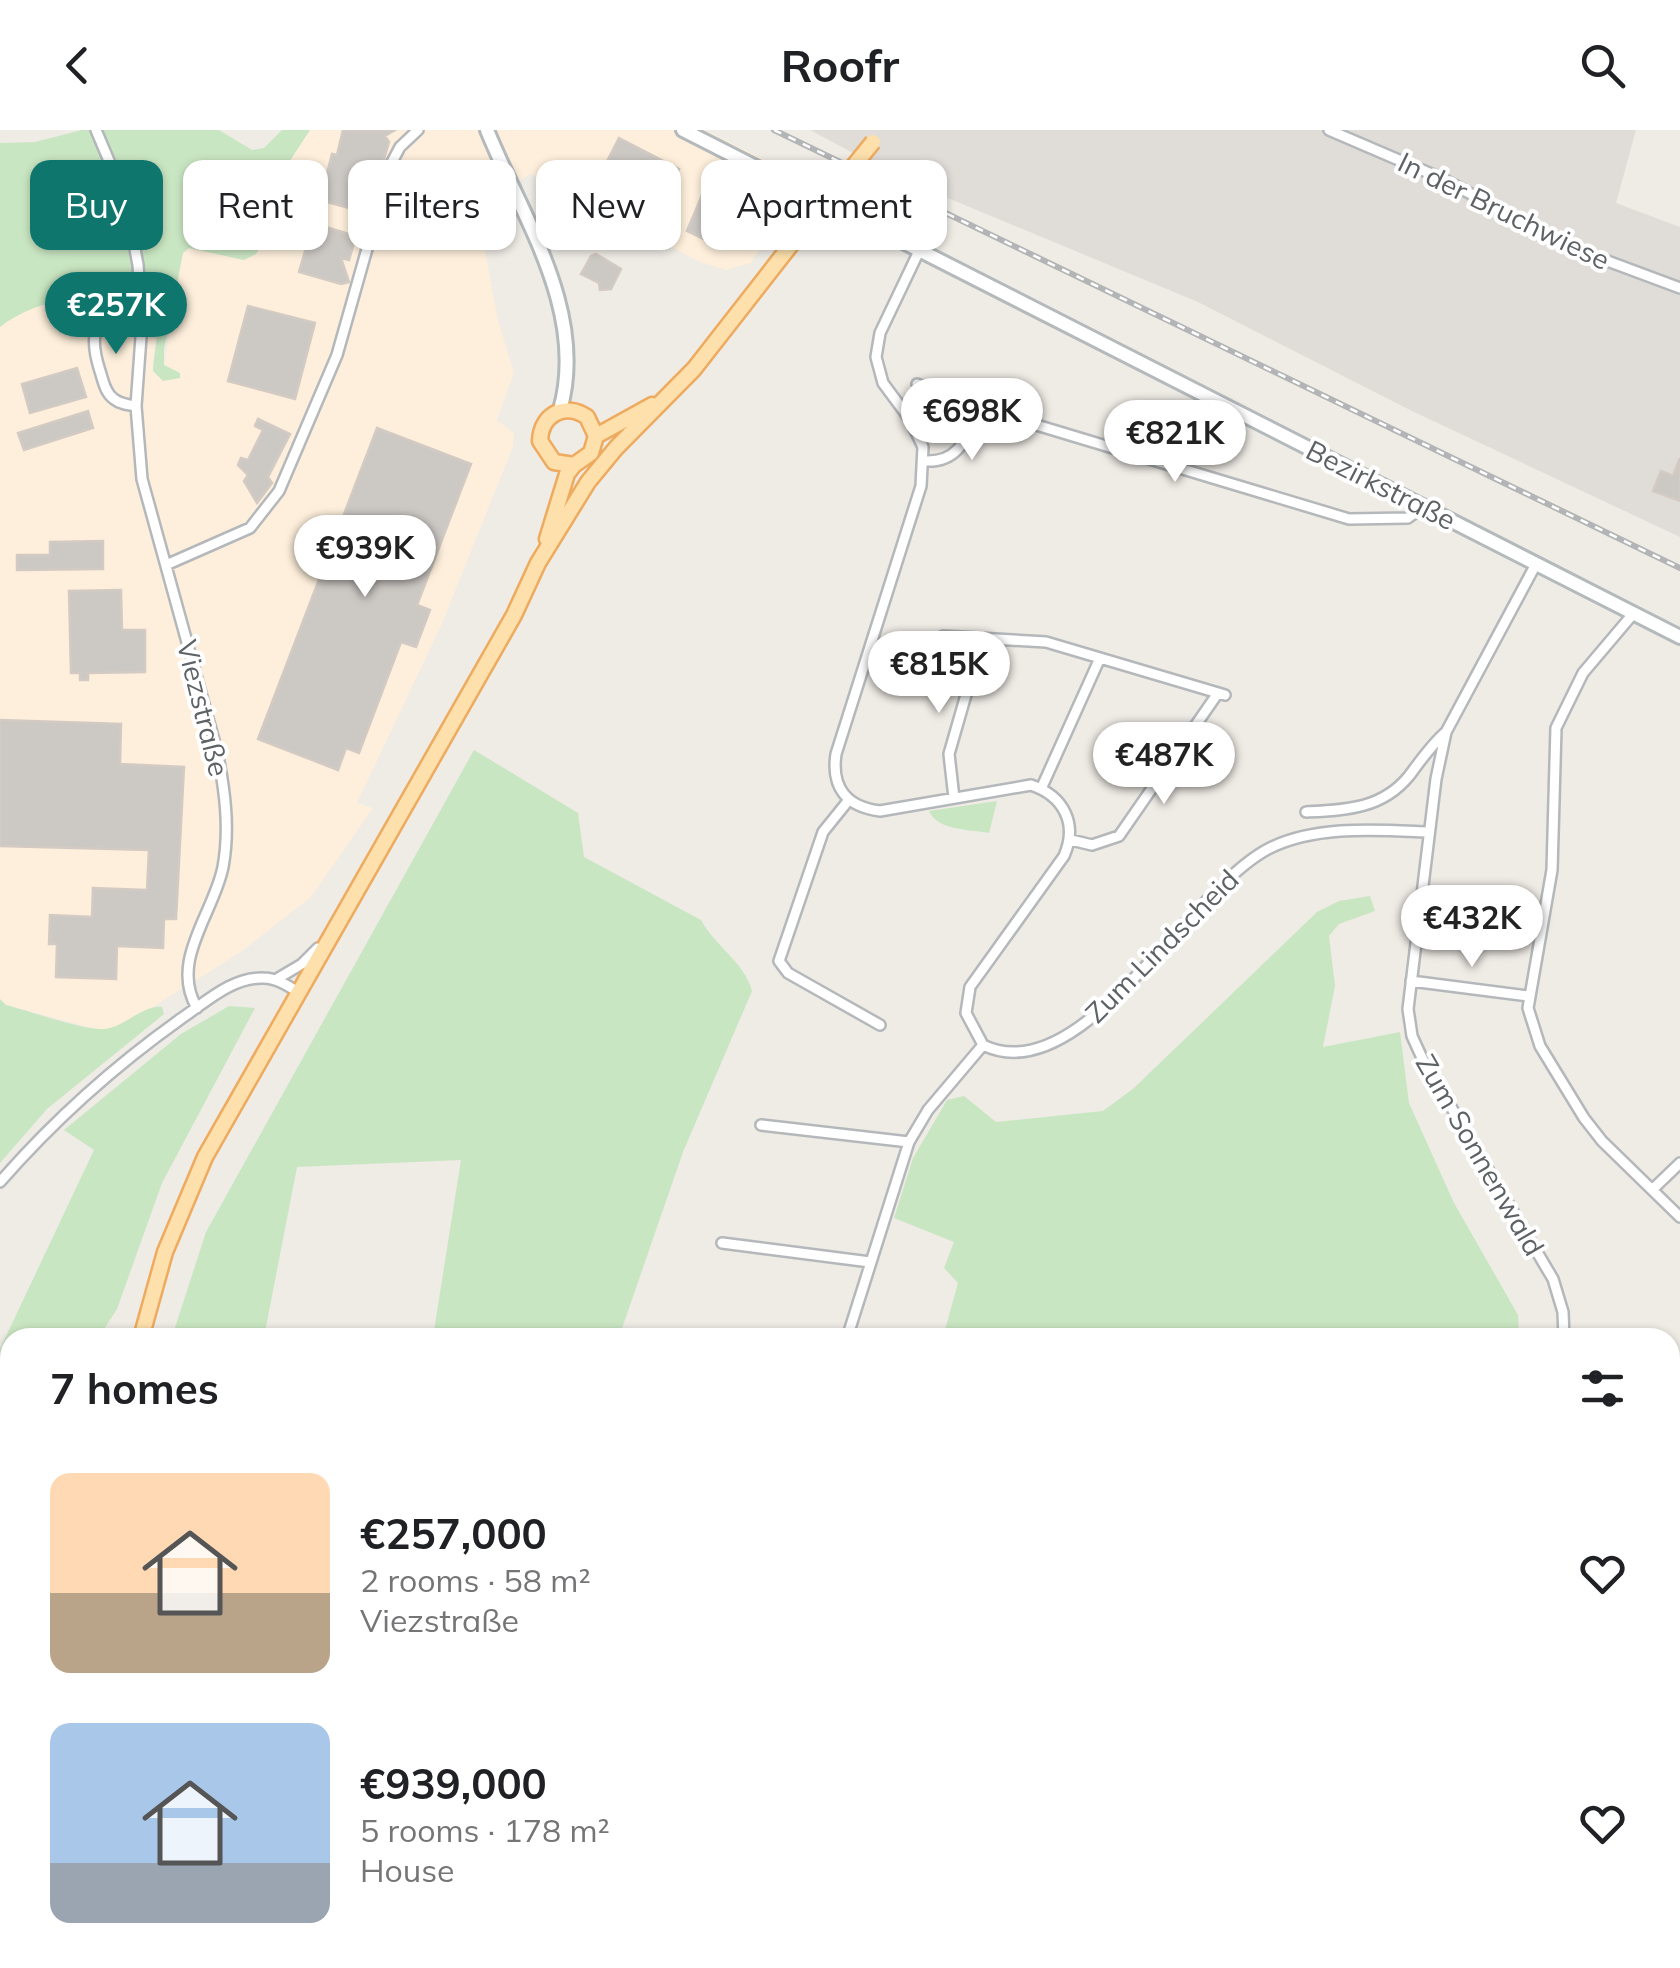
<!DOCTYPE html>
<meta charset="utf-8">
<style>
:root{--surface:#fff;--page:#f2f2f2;--text:#202124;--muted:#757577;--accent:#0f766e}
body{margin:0;font-family:Mulish,sans-serif;background:var(--page);color:var(--text);height:100vh;display:flex;flex-direction:column;font-size:38px;white-space:nowrap}
*{box-sizing:border-box;margin:0}
p{font-size:32px;color:var(--muted)}
.icon{flex:none;width:55px;height:55px;fill:none;stroke:currentColor;stroke-width:2;stroke-linecap:round;stroke-linejoin:round}
.map{position:relative;flex:1;overflow:hidden}
.side{position:absolute;left:0px;top:1198px;width:1680px;height:642px;display:flex;flex-direction:column;background:var(--surface);border-radius:30px 30px 0 0;box-shadow:0 2px 8px #0004}
.side>*{flex:none}
.banner{position:absolute;left:30px;top:30px;width:1000px;height:90px;display:flex;gap:20px}
.price{position:absolute;translate:-50% -85px;padding:0 22px;border-radius:35px;background:#fff;color:#222;font-size:32px;line-height:65px;filter:drop-shadow(0 2px 5px #0008)}
.price::after{content:'';position:absolute;left:50%;top:60px;width:30px;height:22px;margin-left:-15px;background:inherit;clip-path:polygon(0 0,100% 0,50% 100%)}
.price.active{background:var(--accent);color:#fff}
ul{padding:0;list-style:none}
li{display:flex;align-items:center;gap:30px;height:250px;padding:0 50px}
li span{display:grid;place-items:center;flex:none;width:280px;height:200px;border-radius:20px;color:#555}
li>.icon{margin-inline-start:auto}
span .icon{width:120px;height:120px;fill:#fffc;stroke-width:1}
li b{font-size:42px}
h2{display:flex;justify-content:space-between;align-items:center;height:120px;padding:0 50px;font-size:42px}
.pill{padding:0 35px;border-radius:20px;background:var(--surface);box-shadow:0 2px 8px #0004;font-size:35px;line-height:90px}
.pill.active{background:var(--accent);color:#fff}
header{display:flex;justify-content:space-between;align-items:center;height:130px;padding:0 50px;background:var(--surface);font-size:45px;font-weight:700}
.map>svg:first-child{display:block}
.commercial{fill:#fdefdb}
.industrial{fill:#e0ddd9}
.green{fill:#c9e6c2}
.building{fill:#ccc8c4;stroke:#d3cbc3;stroke-width:2.5}
.lines{fill:none;stroke-linecap:round;stroke-linejoin:round}
.street-casing{stroke:#b5b8bb;stroke-width:14}
.secondary-casing{stroke:#b4b9bc;stroke-width:18}
.primary-casing{stroke:#eeaa5e;stroke-width:19}
.street{stroke:#fff;stroke-width:9}
.secondary{stroke:#fff;stroke-width:12}
.primary{stroke:#fde0ab;stroke-width:14}
.rail-casing{stroke:#b3b4b5;stroke-width:6}
.rail{stroke:#fff;stroke-width:2.5;stroke-dasharray:8;stroke-linecap:butt}
.primary-bridge-casing{stroke:#eeaa5e;stroke-width:19;stroke-linecap:butt}
.primary-bridge{stroke:#fde0ab;stroke-width:14}
.labels{text-anchor:middle;stroke-width:8;stroke-linejoin:round;paint-order:stroke}
.street-label{font-size:28px;fill:#5d6265;stroke:#fff}
</style>
<header><svg class="icon" aria-label="back" viewBox="0 0 24 24"><path d="M15 5l-7 7 7 7"/></svg>Roofr<svg class="icon" aria-label="search" viewBox="0 0 24 24"><circle cx="10" cy="10" r="6"/><path d="M15 15l6 6"/></svg></header>
<div class="map">
<svg width="1680" height="1838" viewBox="0 0 1680 1838">
<rect width="100%" height="100%" fill="#efebe5"/>
<path class="commercial" d="M310 0H705L800 48 751 133 726 140 700 132 530 44 501 63 486 52H472L498 190 514 243 497 290 514 303 513 317 441 496 357 673 373 678 311 767 241 822 121 897 99 900 6 875 0 869V197L20 181 78 167 149 157 156 165 157 180 153 241 180 243 164 235 183 123 189 118 244 130 264 112 278 49Z"/>
<path class="industrial" d="M810 0H1636L1616 73 1680 97V407L1412 281 1198 172 902 49Z"/>
<path class="green" d="M82 0H219L252 20 264 18 282 0H310L278 49 264 112 256 124 244 130 189 118 183 123 164 219V235L180 243V248L163 251 153 241C154 217 166 176 149 157 99 164 41 165 0 197V13L35 12Z
M474 620 578 683 584 727 701 790C715 816 745 833 752 861L683 1022 619 1207H433L461 1030 297 1037 264 1207H172L206 1102Z
M997 671 989 703C969 699 938 701 929 681Z
M1370 766 1375 781 1339 794 1329 806 1335 856 1323 917 1400 902 1409 973 1454 1073 1518 1185 1519 1207H943L958 1153 944 1138 954 1112 894 1088 913 1028 947 970 964 966 996 992 1103 981 1134 958 1317 782 1339 771Z
M0 869 6 875C29 881 86 901 105 899 126 896 143 875 162 877L164 884 47 979 0 1033Z
M229 876 255 878 162 1053 117 1179 99 1207 10 1208V1370L0 1392V1219L94 1020 64 1000 181 904Z
M1680 1349V1838H1266L1265 1830H1670V1358Z
M0 1616 10 1625V1830H1049L1048 1838H0Z"/>
<path class="building" d="M343 0H395L385 6 389 12 378 49 369 48 360 81 320 70 332 24 337 25Z
M619 8 679 39 657 80 598 49Z
M708 51 749 71 727 110 720 106 716 115 687 101Z
M299 89 356 106 349 130 341 128 349 152 341 154 299 142 306 118 295 115Z
M596 124 621 139 611 159 600 160 599 153 581 144 591 126Z
M248 176 315 193 295 269 228 251Z
M77 238 86 267 30 283 22 254Z
M88 281 93 298 24 320 18 303Z
M258 289 290 304 268 347 272 353 257 373 244 351 248 345 238 335 241 328 248 330 263 300 255 296Z
M377 298 471 334 417 475 430 480 416 517 401 512 359 623 346 618 338 640 258 609Z
M1680 328V371L1653 361 1661 341 1673 346Z
M103 411V439L17 440V425H50V412Z
M121 460 122 500H145V542L88 543V550H80V543H71L69 461Z
M0 590 121 594 120 634 184 637 176 789H164L163 818 117 816 116 849 56 847 57 814H49L50 785 92 787 93 758 147 760 149 720 0 716Z"/>
<g class="lines">
<defs>
<path id="street" d="M96 0 126 71 138 135 142 193 136 276 142 349 217 621C225 660 230 699 223 737 214 783 169 831 197 878
M1329 0 1443 49 1570 117 1680 158
M920 119 880 203 876 227 883 253 909 288 923 317 921 356 836 624C831 658 847 677 880 681L1031 655C1064 666 1078 694 1064 726L970 857 966 883 983 915
M917 254 980 278 1349 389 1408 388 1424 376
M136 276C128 275 120 274 114 269 105 263 103 250 100 241 87 201 96 173 142 193
M925 331C960 333 967 306 980 278
M1536 434 1446 602 1436 649 1408 879 1412 906 1422 928 1553 1149 1563 1182 1564 1208
M166 435 250 398 279 361 337 225 391 34 400 17 418 0
M1633 484 1583 543 1556 598 1552 740 1528 878 1540 916 1584 988 1602 1011 1680 1087
M943 506 1046 512 1225 565
M1041 659 1100 528
M954 668 949 624 982 509
M848 671 823 702 779 831 788 843 880 895
M1306 682C1346 680 1382 679 1409 646 1421 630 1431 615 1446 602
M1071 710 1092 715 1119 706 1218 563
M275 850 302 834 318 818
M1411 851 1528 866
M983 915C1081 963 1188 759 1270 718 1317 695 1377 700 1429 702
M761 995 909 1012
M0 1052C55 989 113 937 182 888 206 872 232 847 263 848 276 848 287 855 298 862
M1654 1058 1680 1033
M722 1113 870 1132
M847 1208 909 1012 928 980 983 915
M1670 1248 1680 1244
M1670 1291 1680 1281
M1121 1838 1133 1830"/>
<path id="secondary" d="M487 0C522 87 588 182 560 280
M683 0 1680 507"/>
<path id="primary" d="M596 306 587 287C565 272 541 284 540 311L554 332 574 335 591 323 596 306 652 275
M547 409 567 344 574 335
M141 1208 165 1122 205 1027 514 485 538 433 588 352 616 318 694 239 815 84
M308 1830 315 1838"/>
</defs>
<use href="#street" class="street-casing"/>
<use href="#secondary" class="secondary-casing"/>
<use href="#primary" class="primary-casing"/>
<use href="#street" class="street"/>
<use href="#secondary" class="secondary"/>
<use href="#primary" class="primary"/>
<defs>
<path id="rail" d="M774 0 1680 438"/>
</defs>
<use href="#rail" class="rail-casing"/>
<use href="#rail" class="rail"/>
<defs>
<path id="primary-bridge" d="M815 84 873 12"/>
</defs>
<use href="#primary-bridge" class="primary-bridge-casing"/>
<use href="#primary-bridge" class="primary-bridge"/>
</g>
<g class="labels">
<g class="street-label">
<text transform="translate(1504 81) rotate(26)" y="10">In der Bruchwiese</text>
<text transform="translate(1381 355) rotate(27)" y="10">Bezirkstraße</text>
<text transform="translate(203 578) rotate(76)" y="10">Viezstraße</text>
<text transform="translate(1162 816) rotate(-45)" y="10">Zum Lindscheid</text>
<text transform="translate(1480 1025) rotate(60)" y="10">Zum Sonnenwald</text>
</g>
</g>
</svg>
<b class="price active" style="left:116px;top:227px">€257K</b>
<b class="price" style="left:972px;top:333px">€698K</b>
<b class="price" style="left:1175px;top:355px">€821K</b>
<b class="price" style="left:365px;top:470px">€939K</b>
<b class="price" style="left:939px;top:586px">€815K</b>
<b class="price" style="left:1164px;top:677px">€487K</b>
<b class="price" style="left:1472px;top:840px">€432K</b>
<div class="banner">
<a class="pill active">Buy</a>
<a class="pill">Rent</a>
<a class="pill">Filters</a>
<a class="pill">New</a>
<a class="pill">Apartment</a>
</div>
<section class="side">
<h2>7 homes<svg class="icon" aria-label="filters" viewBox="0 0 24 24"><path d="M4 7h16M4 17h16"/><circle cx="9" cy="7" r="2"/><circle cx="15" cy="17" r="2"/></svg></h2>
<ul>
<li><span style="background:linear-gradient(#ffd9b3 60%,#b9a48a 0)"><svg class="icon" aria-label="home" viewBox="0 0 24 24"><path d="M3 11l9-7 9 7M6 9v11h12V9"/></svg></span><div><b>€257,000</b><p>2 rooms · 58 m²</p><p>Viezstraße</p></div><svg class="icon" aria-label="heart" viewBox="0 0 24 24"><path d="M12 20l-8-8c-3-5 5-10 8-4 3-6 11-1 8 4z"/></svg></li>
<li><span style="background:linear-gradient(#a9c7e8 70%,#9aa5b1 0)"><svg class="icon" aria-label="home" viewBox="0 0 24 24"><path d="M3 11l9-7 9 7M6 9v11h12V9"/></svg></span><div><b>€939,000</b><p>5 rooms · 178 m²</p><p>House</p></div><svg class="icon" aria-label="heart" viewBox="0 0 24 24"><path d="M12 20l-8-8c-3-5 5-10 8-4 3-6 11-1 8 4z"/></svg></li>
</ul>
</section>
</div>
